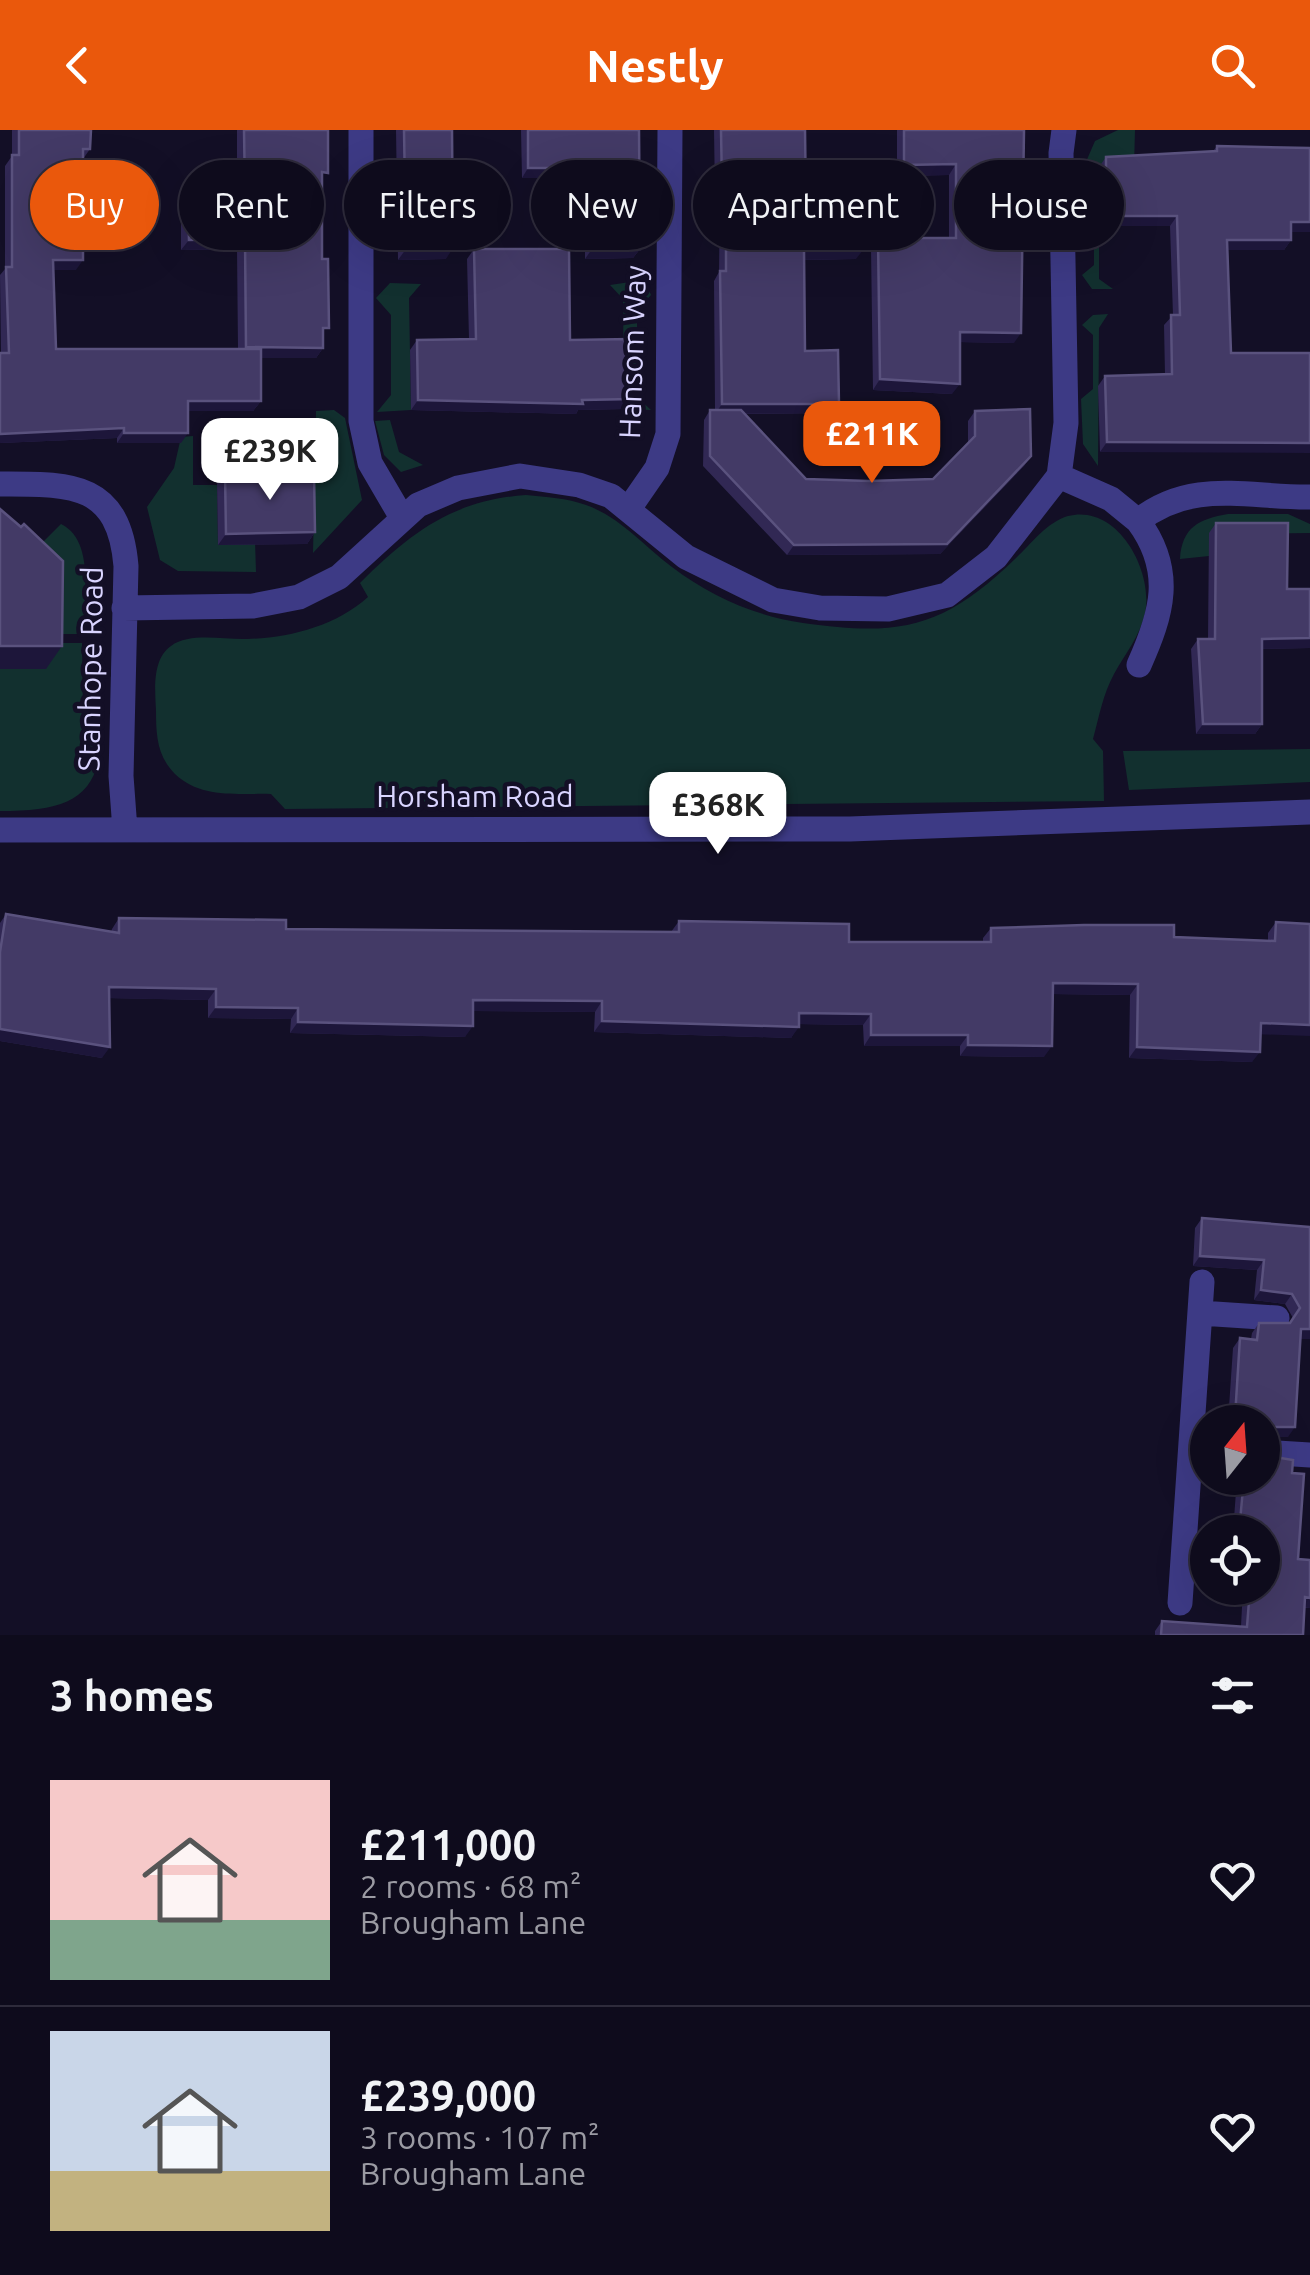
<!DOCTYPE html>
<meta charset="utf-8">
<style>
:root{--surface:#0e0b1c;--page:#1c1929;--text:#f1f3f6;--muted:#9b9ba3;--line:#2e2b3b;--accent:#ea580c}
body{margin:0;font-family:Ubuntu,sans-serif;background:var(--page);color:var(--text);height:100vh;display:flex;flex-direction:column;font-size:38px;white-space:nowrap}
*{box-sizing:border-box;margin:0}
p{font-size:32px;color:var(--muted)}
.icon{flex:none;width:55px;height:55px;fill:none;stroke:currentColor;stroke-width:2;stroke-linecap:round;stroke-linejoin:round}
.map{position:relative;height:1505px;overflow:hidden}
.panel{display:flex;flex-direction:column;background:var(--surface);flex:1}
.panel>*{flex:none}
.top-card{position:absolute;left:30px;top:30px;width:1250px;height:90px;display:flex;gap:20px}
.needle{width:65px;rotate:17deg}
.controls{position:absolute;left:1190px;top:1275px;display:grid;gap:20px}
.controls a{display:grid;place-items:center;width:90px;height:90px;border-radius:50%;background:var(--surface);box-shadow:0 10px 40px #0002,0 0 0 2px var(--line);font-size:50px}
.price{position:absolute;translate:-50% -85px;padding:0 22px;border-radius:20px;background:#fff;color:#222;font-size:32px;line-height:65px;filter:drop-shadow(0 2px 5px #0008)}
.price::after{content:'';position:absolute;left:50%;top:60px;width:30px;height:22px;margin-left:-15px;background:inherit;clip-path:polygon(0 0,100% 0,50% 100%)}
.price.active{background:var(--accent);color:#fff}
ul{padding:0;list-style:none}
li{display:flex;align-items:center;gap:30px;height:250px;padding:0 50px}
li+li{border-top:2px solid var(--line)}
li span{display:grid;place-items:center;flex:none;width:280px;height:200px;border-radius:0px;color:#555}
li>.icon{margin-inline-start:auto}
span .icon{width:120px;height:120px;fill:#fffc;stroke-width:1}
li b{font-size:42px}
h2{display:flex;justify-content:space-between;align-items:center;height:120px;padding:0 50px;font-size:42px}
.chip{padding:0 35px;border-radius:45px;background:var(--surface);box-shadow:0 10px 40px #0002,0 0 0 2px var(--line);font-size:35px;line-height:90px}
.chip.active{background:var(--accent);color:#fff}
header{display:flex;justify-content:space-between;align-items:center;height:130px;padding:0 50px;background:var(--accent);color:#fff;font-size:45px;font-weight:700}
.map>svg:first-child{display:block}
.green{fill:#12302f}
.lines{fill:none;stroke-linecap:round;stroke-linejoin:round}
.minor{stroke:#3d3a85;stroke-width:25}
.wall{fill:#312854}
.shaded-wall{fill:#1d163a}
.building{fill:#433a66;stroke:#5a527e;stroke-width:2.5}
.labels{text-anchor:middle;stroke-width:9;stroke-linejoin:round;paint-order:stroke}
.street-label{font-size:30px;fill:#d9d4ff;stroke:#130f26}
</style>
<header><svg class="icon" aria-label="back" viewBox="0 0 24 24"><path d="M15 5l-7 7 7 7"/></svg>Nestly<svg class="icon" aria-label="search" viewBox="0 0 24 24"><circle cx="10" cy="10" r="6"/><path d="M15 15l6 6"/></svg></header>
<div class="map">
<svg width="1310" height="1505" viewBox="0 0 1310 1505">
<rect width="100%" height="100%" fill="#130f26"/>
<path class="green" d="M1118 0H1135L1134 37H1099V149L1113 159H1092L1082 145 1094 135V82L1082 72V41L1095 11Z
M637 151 647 156 651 165 637 180V267L651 280 624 279 623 169 610 155Z
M390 153 421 154 409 168 411 280 377 282 391 265V185L376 168Z
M1108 184 1099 198 1098 336 1083 314 1081 269 1093 259V205L1082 195 1093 185Z
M334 280 345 288 362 370 313 423 316 281Z
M390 290 399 322 423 335 401 342 384 325 375 291Z
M193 306V355H217L218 414 255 411 256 442 178 441 160 430 147 377 174 338 181 307Z
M526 365C546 367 567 368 586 375 620 387 644 416 672 437 710 466 755 486 803 493 901 507 944 498 1016 428 1031 414 1047 392 1068 386 1118 373 1154 442 1145 483 1140 506 1125 524 1114 544 1103 564 1099 587 1093 609L1103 621 1104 671 285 679 271 664C238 663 201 669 175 644 157 626 156 605 156 580 155 560 152 529 171 516 190 502 224 510 247 509 289 508 336 496 368 467L360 453C410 403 453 370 526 365Z
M1228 384H1288L1310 394V403L1209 404V426L1180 429C1182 397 1199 389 1228 384Z
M61 394C96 411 83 471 84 504H46L24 431Z
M46 513H82L83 583 102 582C105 665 77 681 0 681V539H46Z
M1310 619V652L1129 660 1123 621Z"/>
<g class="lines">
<path class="minor" d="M361 0V291L370 333 401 386
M1059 346 1111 369 1138 391C1192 348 1248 368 1310 367
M0 354C69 354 119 351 126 436L121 646 125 700
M630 377 657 338 668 304 670 0
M1138 391C1175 441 1162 484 1139 535
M124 478 253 476 299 467 339 447 418 375 458 358 520 346 579 355 611 366 686 427 773 470 820 478 888 479 947 465 996 427 1059 346 1066 293 1061 23 1064 0
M0 700 850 699 1310 682
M1200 1183 1277 1188
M1262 1322 1310 1325
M1180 1473 1202 1152"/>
</g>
<path class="wall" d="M12 0H91L90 19 83 29 76 140H53L56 219H238L237 119 181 120V75L188 65 237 64V0H328L322 51 323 218 316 228H261V271L253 281H188L181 313H117V308L0 313V223H1L0 145 5 139V36L12 26Z
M396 0H452L446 129 398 130Z
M521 0H639L640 119 633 128 585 129V48H522Z
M714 0H805L806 75 856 129 804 130 805 221 832 283 744 284 806 349 869 351 933 349 968 313V291L975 281 1031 326 1024 336 940 424 787 425 703 336 704 290 710 280H715L714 151 719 142 720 66H715Z
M897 0H1024L1014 213 960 212 952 264 873 260 871 118 878 108H949V45L897 46Z
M1217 16 1291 102V110L1284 120H1228L1231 223 1100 322 1098 256 1105 246 1165 245 1164 195 1173 185 1170 96H1099V37L1106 27 1213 21Z
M474 119 632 269 624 279 578 280 576 284 411 280 410 220 417 210 469 209 467 129Z
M225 343 315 402 307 414 218 415 217 354Z
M1216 393 1287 459H1310V518L1262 519V594L1255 604H1196L1191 519 1198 509H1208L1209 403Z
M6 784 111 802 112 799 119 788 286 799 671 802 679 791 849 812H983V808L991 798 1174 807 1268 810V803L1276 792 1310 794 1261 904 1252 932 1129 928 1130 865 1053 864 1044 927 960 926V916H864L863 895 799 894 791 908 594 902 595 882 473 881 465 907 290 903 291 889 208 888V870L109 868 102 928 0 911V793Z
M1202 1088 1310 1097V1209H1300L1288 1307H1262V1292H1228L1233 1218 1240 1208 1251 1209 1252 1203 1259 1193H1290L1293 1188 1285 1174 1254 1170 1257 1140 1193 1136 1195 1098Z
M1292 1343 1298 1429 1310 1430V1478H1305L1303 1505H1155V1501L1162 1491 1241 1496 1243 1458H1262V1402H1233L1237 1348H1262Z"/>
<path class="shaded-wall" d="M956 34 949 45 897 46 904 35Z
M528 38H591L585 48H522Z
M722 56H726L720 66H715Z
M1106 86H1177L1170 96H1099Z
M1291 92H1310V102H1284Z
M245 109 237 119 181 120 189 110Z
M1227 110H1291L1284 120H1220Z
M453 118 446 129 398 130 406 119Z
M592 119H640L633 128 585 129Z
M804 120H863L856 129 797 130Z
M53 130H83L76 140H46Z
M960 202 1021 203 1014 213 952 212Z
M246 217 323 218 316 228H238Z
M880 249 960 254 952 264 873 260Z
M632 269 624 279 578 280 576 284 411 280 418 270Z
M188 271H261L253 281H181Z
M722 274H839L832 283 715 284Z
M124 298 117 308 0 313V304Z
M124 303H188L181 313H117Z
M1107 312 1310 313V323L1100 322Z
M1031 326 1024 336 940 424 787 425 794 415Z
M315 402 307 414 218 415 226 404Z
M1310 508V518L1255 519 1262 509Z
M0 516H62L46 539H0Z
M1203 594H1262L1255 604H1196Z
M1053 853 1138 854 1130 865 1045 864Z
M109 857 216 859 208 870 101 868Z
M473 870 602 871 595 882 465 881Z
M216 877 298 878 291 889 208 888Z
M799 883 871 884 863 895 791 894Z
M602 891 799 897 791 908 594 902Z
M298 892 473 896 465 907 290 903Z
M1261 893 1310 895V906L1253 904Z
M0 899 110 917 102 928 0 911Z
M871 905H968L960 916H864Z
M968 915 1052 916 1044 927 960 926Z
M1137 917 1260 922 1252 932 1129 928Z
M1200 1126 1264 1130 1257 1140 1193 1136Z
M1261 1160 1292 1164 1285 1174 1254 1170Z
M1301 1199H1310V1209H1294Z
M1235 1287 1248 1288 1245 1292H1232Z
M1262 1297H1295L1288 1307H1262Z
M1305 1467 1310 1468V1478L1298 1477Z"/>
<path class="building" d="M19 0H91L90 19H83V130H53L56 219H261V271H188V303H124V298L0 304V223H9L6 137H12V25H19Z
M244 0H328V43L322 42V129H328L329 198H323V218L246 217 245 109 189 110 188 65 245 64Z
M404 0H452L453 118 406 119Z
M528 0H639L640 119H592L591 38H528Z
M721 0H805L806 75H863V120H804L805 221 838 220 839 274H722L720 141H726V56H722Z
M904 0H1024L1021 203 960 202V254L880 249 878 108H956V34L904 35Z
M1217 16 1310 18V92H1291V110H1227L1231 223H1310V313L1107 312 1105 246 1172 244 1171 185H1180L1177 86H1106V27L1217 21Z
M474 119H569L570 210 630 209 632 269 582 270 583 274 418 270 417 210 476 209Z
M1030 279 1031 326 947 414 794 415 710 326V280H741L806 349 869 351 933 349 975 306V281Z
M314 342 315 402 226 404 225 343Z
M0 379 21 397 24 394 63 431 62 516H0Z
M1216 393H1288L1287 459H1310V508L1262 509V594H1203L1198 509H1215Z
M6 784 119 803V788L286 790V799L679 802V791L849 794V812H991V798L1084 795H1174V807L1275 811 1276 792 1310 794V895L1261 893 1260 922 1137 917 1138 854 1053 853 1052 916 968 915V905H871V884L799 883V897L602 891V871L473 870V896L298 892V878L216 877V859L109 857 110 917 0 899V822Z
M1202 1088 1310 1097V1199H1301L1295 1297H1262V1292H1248V1288L1235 1287 1240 1208 1257 1210 1259 1193H1290L1300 1178 1292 1164 1261 1160 1264 1130 1200 1126Z
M1262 1325 1293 1330 1292 1343 1304 1344 1298 1429 1310 1430V1468L1305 1467 1303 1505H1161L1162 1491 1247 1497 1250 1458H1262V1402H1239L1244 1348H1262Z"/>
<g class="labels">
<g class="street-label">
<text transform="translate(633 222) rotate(-88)" y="10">Hansom Way</text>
<text transform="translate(91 539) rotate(-89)" y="10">Stanhope Road</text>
<text x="475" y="677">Horsham Road</text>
</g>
</g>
</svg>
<div class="controls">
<a><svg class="needle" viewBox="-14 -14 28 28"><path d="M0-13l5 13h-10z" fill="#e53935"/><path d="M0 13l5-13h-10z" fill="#9b9ba3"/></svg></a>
<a><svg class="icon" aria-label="locate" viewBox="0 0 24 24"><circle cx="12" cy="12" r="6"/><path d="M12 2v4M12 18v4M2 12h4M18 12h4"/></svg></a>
</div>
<b class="price active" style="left:872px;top:356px">£211K</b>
<b class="price" style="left:270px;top:373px">£239K</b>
<b class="price" style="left:718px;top:727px">£368K</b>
<div class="top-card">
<a class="chip active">Buy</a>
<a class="chip">Rent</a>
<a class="chip">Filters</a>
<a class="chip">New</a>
<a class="chip">Apartment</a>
<a class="chip">House</a>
</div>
</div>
<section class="panel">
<h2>3 homes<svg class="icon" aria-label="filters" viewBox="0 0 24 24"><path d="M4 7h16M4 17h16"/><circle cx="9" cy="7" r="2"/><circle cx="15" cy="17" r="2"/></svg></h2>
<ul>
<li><span style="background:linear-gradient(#f6c9c9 70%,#7fa58c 0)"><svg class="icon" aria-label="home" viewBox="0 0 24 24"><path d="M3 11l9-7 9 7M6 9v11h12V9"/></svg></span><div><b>£211,000</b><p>2 rooms · 68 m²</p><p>Brougham Lane</p></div><svg class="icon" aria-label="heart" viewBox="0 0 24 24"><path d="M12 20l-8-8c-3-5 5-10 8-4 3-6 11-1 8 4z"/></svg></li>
<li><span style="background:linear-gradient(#c9d6e8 70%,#c2b280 0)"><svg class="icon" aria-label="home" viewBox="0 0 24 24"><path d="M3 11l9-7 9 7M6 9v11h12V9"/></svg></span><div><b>£239,000</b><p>3 rooms · 107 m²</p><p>Brougham Lane</p></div><svg class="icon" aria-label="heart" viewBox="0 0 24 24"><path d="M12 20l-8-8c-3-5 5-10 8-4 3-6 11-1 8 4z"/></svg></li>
</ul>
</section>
